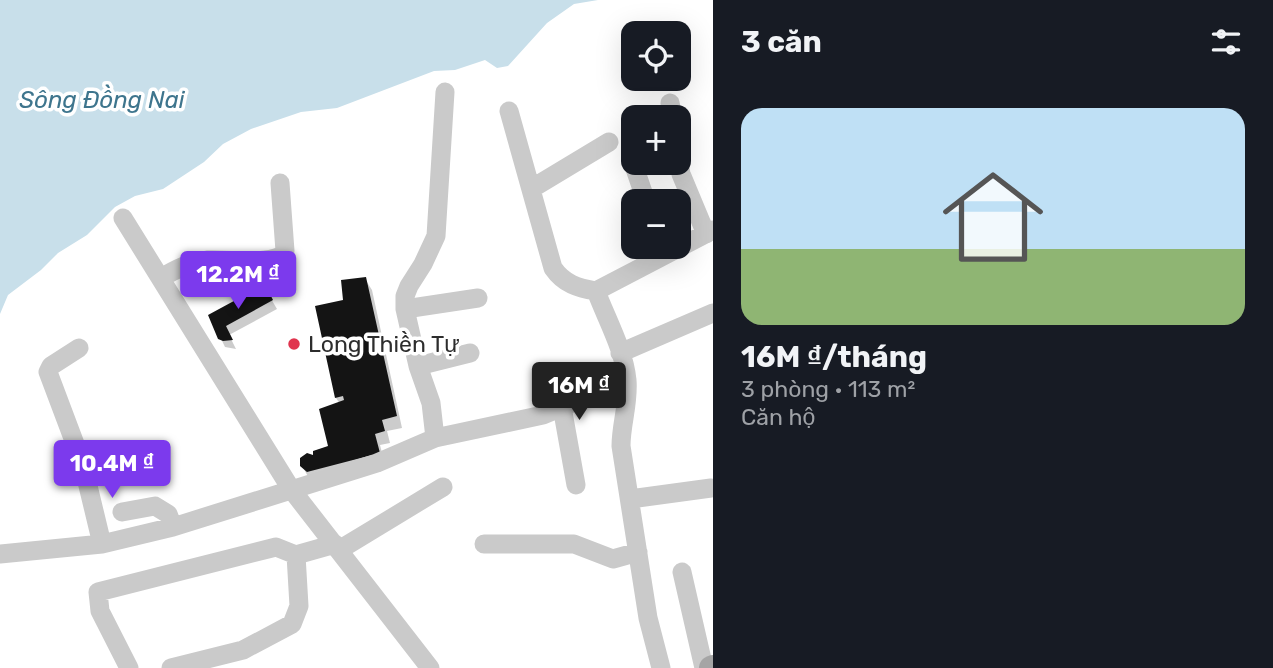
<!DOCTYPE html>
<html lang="vi">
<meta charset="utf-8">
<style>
:root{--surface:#171b24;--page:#242831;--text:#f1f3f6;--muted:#9ea1a6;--line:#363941;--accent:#7c3aed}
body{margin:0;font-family:Rubik,sans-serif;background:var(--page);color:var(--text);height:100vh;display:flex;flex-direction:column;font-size:26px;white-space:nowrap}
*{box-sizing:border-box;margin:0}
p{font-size:23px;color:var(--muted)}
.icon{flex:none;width:38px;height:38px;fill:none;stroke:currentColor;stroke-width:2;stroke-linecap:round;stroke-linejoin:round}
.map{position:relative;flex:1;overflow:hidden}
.panel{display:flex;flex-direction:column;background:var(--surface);width:560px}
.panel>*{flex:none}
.controls{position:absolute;left:621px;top:21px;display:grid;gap:14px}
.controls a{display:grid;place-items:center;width:70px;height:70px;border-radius:14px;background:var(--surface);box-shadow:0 7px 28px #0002;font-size:35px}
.price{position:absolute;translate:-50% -60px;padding:0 16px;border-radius:7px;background:var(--accent);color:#fff;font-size:23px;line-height:46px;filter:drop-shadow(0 2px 4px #0008)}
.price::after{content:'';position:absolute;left:50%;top:42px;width:21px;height:16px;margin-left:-10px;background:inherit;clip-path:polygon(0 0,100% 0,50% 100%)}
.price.current{background:#222;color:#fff}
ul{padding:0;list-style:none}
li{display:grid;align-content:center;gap:14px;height:371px;padding:0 28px}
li+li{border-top:2px solid var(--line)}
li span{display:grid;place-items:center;height:217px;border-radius:21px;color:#555}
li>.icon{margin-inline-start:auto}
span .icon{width:126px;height:126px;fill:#fffc;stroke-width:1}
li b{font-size:30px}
h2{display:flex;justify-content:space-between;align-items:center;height:84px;padding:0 28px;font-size:30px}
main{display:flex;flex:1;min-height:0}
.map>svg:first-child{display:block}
.water{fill:#c8dfea}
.shadow{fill:#0003}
.building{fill:#141414}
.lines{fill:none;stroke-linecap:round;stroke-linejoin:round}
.minor{stroke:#cacaca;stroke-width:19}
.major{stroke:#a5a5a5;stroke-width:24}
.poi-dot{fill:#e0344e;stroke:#fff;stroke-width:2.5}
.labels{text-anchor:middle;stroke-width:7;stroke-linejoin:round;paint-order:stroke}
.poi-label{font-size:23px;fill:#2d2d2d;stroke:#fff;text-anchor:start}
.water-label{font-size:24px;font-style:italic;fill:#3e758d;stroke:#fff}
</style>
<main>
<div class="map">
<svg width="713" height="668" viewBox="0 0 713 668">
<rect width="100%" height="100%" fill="#fff"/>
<path class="water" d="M0 0H598L574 4 547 23 508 66 497 68 485 60 455 70 434 71 337 108 301 112 251 129 223 144 204 162 163 189 135 196 115 207 87 235 58 253 41 270 8 295 0 314Z"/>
<path class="shadow" d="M282.5 282a5.5 5.5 0 1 1 11 0a5.5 5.5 0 1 1-11 0Z
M365 279 372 290 402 428 387 431 390 443 380 445 385 465 310 480 301 464 330 448 340 404 336 398 317 308 345 302Z
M264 287 277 309 229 335 236 349 225 347 210 316Z"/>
<path class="building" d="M280 281a7 7 0 1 1 14 0a7 7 0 1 1-14 0Z
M366 277 397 416 382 420 385 431 375 434 380 453 307 472 300 466V458L307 453 313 455V451L328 446 319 409 344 400 343 396 335 398 315 306 343 300 341 280Z
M265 284 273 300 226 326 233 340 223 341 218 339 208 315Z"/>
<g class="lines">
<path class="minor" d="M670 103 673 117
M509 111 553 268C564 284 578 288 596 291
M679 143V151
M679 163 681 174 706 234
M634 166 646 201
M531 189 609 142
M123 218 291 489 430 668
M161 278C176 269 190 262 208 260 231 259 261 265 281 256L285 251 280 183
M405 309 478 298
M79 348 51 366 48 372 83 465 102 544
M620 353 713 313
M418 366 470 353
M562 407 576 485
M435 438 543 415 627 380
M630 499 711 488
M122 512 155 506 168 514 173 527
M484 544H574L613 559 638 552
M339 550 443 487
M0 554 102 544 173 527 377 463 435 438 431 403 418 366 405 309V296L409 286 423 264 436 236 445 92
M682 572 704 668
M129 668 100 611 98 592 276 547 296 555
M171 668 243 650 292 624 299 606 296 555 335 544
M661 668 648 618 621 446C621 424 629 403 627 380 624 350 607 320 596 291L713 230"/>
<path class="major" d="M711 668 713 667"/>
</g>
<circle class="poi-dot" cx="294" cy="344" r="7"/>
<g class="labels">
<g class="poi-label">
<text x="308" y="352">Long Thiền Tự</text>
</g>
<g class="water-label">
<text x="102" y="108">Sông Đồng Nai</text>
</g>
</g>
</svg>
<div class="controls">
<a><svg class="icon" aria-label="locate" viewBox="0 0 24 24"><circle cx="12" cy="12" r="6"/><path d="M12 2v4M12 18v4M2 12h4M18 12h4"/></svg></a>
<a>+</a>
<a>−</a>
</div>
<b class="price" style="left:238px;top:311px">12.2M ₫</b>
<b class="price current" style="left:579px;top:422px">16M ₫</b>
<b class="price" style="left:112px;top:500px">10.4M ₫</b>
</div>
<section class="panel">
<h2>3 căn<svg class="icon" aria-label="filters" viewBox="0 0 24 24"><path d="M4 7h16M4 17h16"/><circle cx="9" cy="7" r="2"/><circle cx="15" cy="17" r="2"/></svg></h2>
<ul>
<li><span style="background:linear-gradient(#bfe0f5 65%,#8fb573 0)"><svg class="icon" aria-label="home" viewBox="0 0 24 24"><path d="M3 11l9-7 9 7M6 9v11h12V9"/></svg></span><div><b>16M ₫/tháng</b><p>3 phòng · 113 m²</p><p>Căn hộ</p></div></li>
</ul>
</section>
</main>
